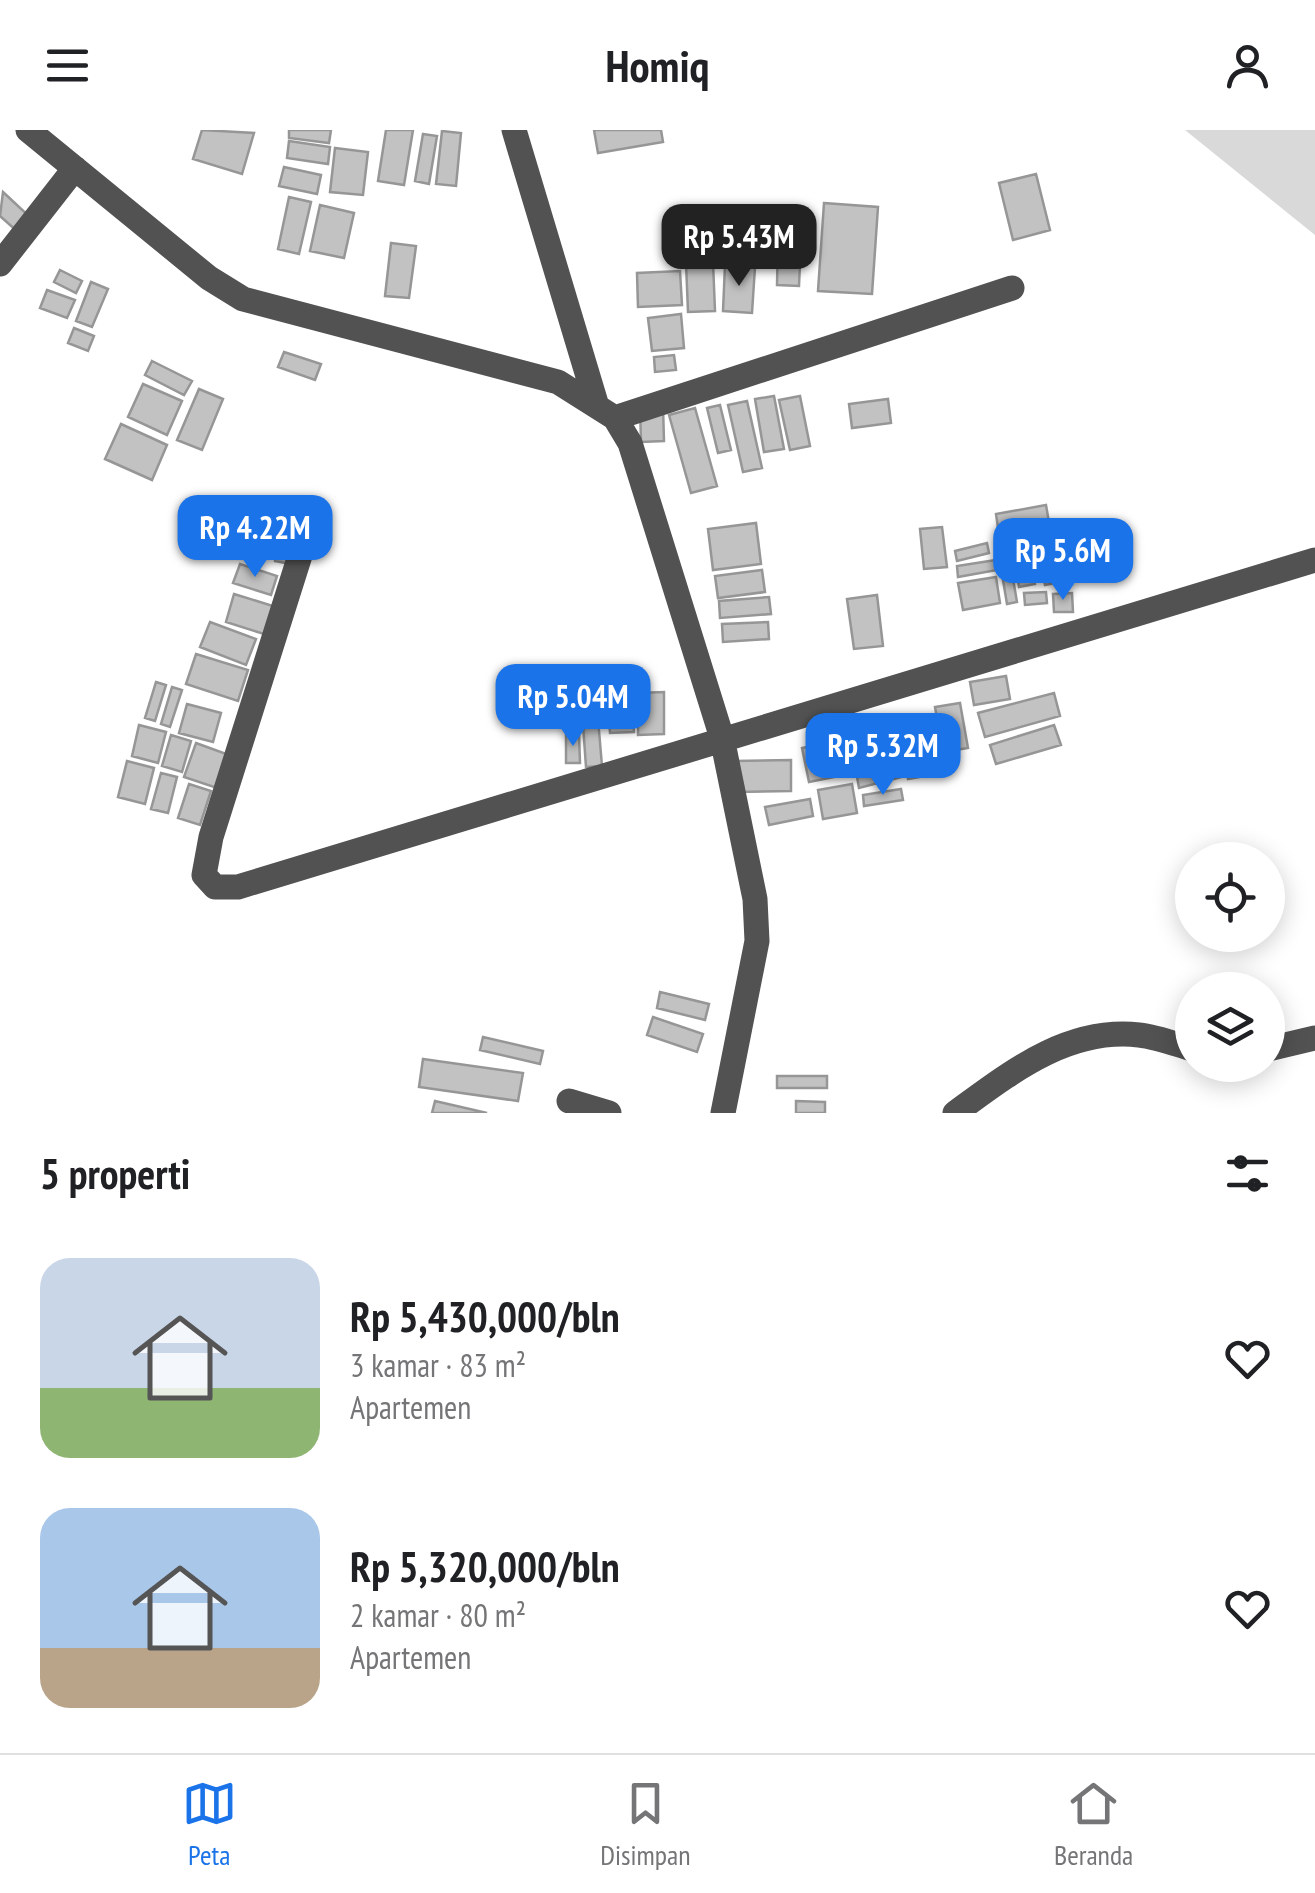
<!DOCTYPE html>
<html lang="id">
<meta charset="utf-8">
<style>
:root{--surface:#fff;--page:#f6f6f6;--text:#202124;--muted:#757577;--line:#e0e0e0;--accent:#1a73e8}
body{margin:0;font-family:"PT Sans Narrow",sans-serif;background:var(--page);color:var(--text);height:100vh;display:flex;flex-direction:column;font-size:38px;white-space:nowrap}
*{box-sizing:border-box;margin:0}
p{font-size:32px;color:var(--muted)}
.icon{flex:none;width:55px;height:55px;fill:none;stroke:currentColor;stroke-width:2;stroke-linecap:round;stroke-linejoin:round}
.map{position:relative;height:983px;overflow:hidden}
.drawer{display:flex;flex-direction:column;background:var(--surface);flex:1}
.drawer>*{flex:none}
.buttons{position:absolute;left:1175px;top:712px;display:grid;gap:20px}
.buttons a{display:grid;place-items:center;width:110px;height:110px;border-radius:50%;background:var(--surface);box-shadow:0 5px 25px #0003;font-size:50px}
.price{position:absolute;translate:-50% -85px;padding:0 22px;border-radius:20px;background:var(--accent);color:#fff;font-size:32px;line-height:65px;filter:drop-shadow(0 2px 5px #0008)}
.price::after{content:'';position:absolute;left:50%;top:60px;width:30px;height:22px;margin-left:-15px;background:inherit;clip-path:polygon(0 0,100% 0,50% 100%)}
.price.selected{background:#222;color:#fff}
ul{padding:0;list-style:none}
li{display:flex;align-items:center;gap:30px;height:250px;padding:0 40px}
li span{display:grid;place-items:center;flex:none;width:280px;height:200px;border-radius:30px;color:#555}
li>.icon{margin-inline-start:auto}
span .icon{width:120px;height:120px;fill:#fffc;stroke-width:1}
li b{font-size:42px}
h2{display:flex;justify-content:space-between;align-items:center;height:120px;padding:0 40px;font-size:42px}
header{display:flex;justify-content:space-between;align-items:center;height:130px;padding:0 40px;background:var(--surface);font-size:45px;font-weight:700}
.menu{display:flex;justify-content:space-around;align-items:center;height:140px;border-top:2px solid var(--line);background:var(--surface);font-size:28px;color:var(--muted)}
.menu a{display:grid;justify-items:center;gap:5px}
.menu .selected{color:var(--accent)}
.map>svg:first-child{display:block}
.green{fill:#d9d9d9}
.building{fill:#c2c2c2;stroke:#969696;stroke-width:2.5}
.lines{fill:none;stroke-linecap:round;stroke-linejoin:round}
.minor{stroke:#525252;stroke-width:25}
</style>
<header><svg class="icon" aria-label="menu" viewBox="0 0 24 24"><path d="M4 6h16M4 12h16M4 18h16"/></svg>Homiq<svg class="icon" aria-label="person" viewBox="0 0 24 24"><circle cx="12" cy="8" r="4"/><path d="M4 21q1-7 8-7t8 7"/></svg></header>
<div class="map">
<svg width="1315" height="983" viewBox="0 0 1315 983">
<rect width="100%" height="100%" fill="#fff"/>
<path class="green" d="M1185 0H1315V105Z"/>
<path class="building" d="M202 0 254 3 242 44 193 29Z
M289 0H331L329 13 289 8Z
M386 0H413L404 55 378 51Z
M594 0H661L663 12 598 23Z
M442 1 461 3 456 56 436 54Z
M423 4 437 6 429 54 415 51Z
M289 11 330 17 328 34 287 28Z
M335 18 368 22 363 65 330 62Z
M284 37 321 45 317 64 279 56Z
M1036 44 1050 100 1013 110 999 53Z
M3 62 32 89 19 103 0 86Z
M289 67 311 72 299 124 278 119Z
M824 73 878 77 872 164 818 161Z
M320 75 354 83 344 128 310 121Z
M726 105H759V130H726Z
M778 110H801L799 156 777 155Z
M391 113 416 116 409 168 385 166Z
M713 132 715 181 688 182 686 133Z
M725 135 755 137 752 183 723 181Z
M60 140 82 151 76 163 54 152Z
M680 141 682 175 638 177 637 143Z
M91 152 108 159 92 197 76 191Z
M47 160 75 170 67 188 40 178Z
M681 184 684 218 652 221 648 188Z
M74 198 94 206 88 221 68 213Z
M284 222 321 234 315 250 278 237Z
M674 225 676 240 655 242 654 227Z
M152 231 192 251 184 265 145 245Z
M143 254 182 271 167 305 128 287Z
M199 259 223 269 202 320 177 310Z
M774 266 784 319 764 322 755 269Z
M800 266 810 316 790 320 779 270Z
M888 269 891 293 852 298 849 274Z
M747 271 762 338 743 342 728 275Z
M720 275 731 320 718 323 707 278Z
M640 276H663L664 311 641 312Z
M695 278 717 356 691 363 669 285Z
M121 294 167 315 152 350 105 329Z
M1046 375 1052 410 1001 419 996 384Z
M243 386 275 396 269 416 236 406Z
M756 393 761 434 713 440 708 399Z
M283 396 299 400 290 434 275 431Z
M942 397 947 437 924 439 920 399Z
M231 411 259 422 256 431 228 420Z
M987 413 989 423 957 431 955 421Z
M1059 413 1066 451 1045 455 1037 417Z
M1030 418 1035 454 1019 457 1013 421Z
M1009 425 1017 472 1007 474 999 426Z
M996 430 997 440 958 447 957 436Z
M240 434 277 446 271 465 233 453Z
M762 440 765 462 718 468 715 446Z
M996 447 1000 473 963 480 958 453Z
M1046 462 1047 473 1025 475 1024 463Z
M1072 463 1073 482H1054L1053 464Z
M234 464 273 476 264 504 226 492Z
M877 465 883 516 854 519 847 469Z
M769 467 771 484 720 488 719 471Z
M210 492 256 509 246 535 200 517Z
M768 492 769 509 723 512 722 494Z
M196 524 248 540 238 571 186 554Z
M1006 546 1010 569 974 575 970 552Z
M156 552 166 555 155 591 145 588Z
M172 557 182 560 170 597 161 594Z
M664 562V604L638 605V563Z
M631 563 634 602 610 603 607 564Z
M1054 563 1060 586 985 607 978 583Z
M596 565 602 636 586 637 581 566Z
M960 573 968 618 943 622 935 577Z
M187 574 221 583 213 612 179 603Z
M932 590 942 643 908 649 898 595Z
M139 595 166 602 158 633 132 626Z
M1054 595 1061 615 996 634 990 615Z
M886 601 893 632 857 639 850 610Z
M566 604H579L580 633H566Z
M171 605 191 611 182 642 162 636Z
M842 610 849 644 809 652 802 618Z
M196 613 229 625 217 658 184 647Z
M791 630V661L736 662 735 631Z
M127 631 154 638 145 674 118 667Z
M898 636 901 647 859 658 857 647Z
M161 643 177 647 168 683 151 679Z
M189 654 211 661 200 695 178 688Z
M852 654 857 683 823 689 818 660Z
M901 659 903 670 864 676 863 665Z
M810 669 813 686 769 695 765 677Z
M660 862 709 874 705 890 657 878Z
M653 887 703 904 697 922 647 905Z
M483 907 543 921 540 934 480 920Z
M423 929 523 943 518 971 419 957Z
M777 946H827V958H777Z
M435 971 487 983H432Z
M796 971 825 972V983H796Z"/>
<g class="lines">
<path class="minor" d="M28 0 209 148 243 169 558 252 615 288 630 313 722 608 755 769 757 811 723 983
M514 0 596 273
M0 134 75 38
M615 288 1012 158
M303 416 211 707 204 745 215 757H238L1315 430
M1268 919 1315 908
M569 971 609 983
M955 983C1010 943 1067 897 1139 905 1157 907 1175 914 1192 919"/>
</g>
</svg>
<div class="buttons">
<a><svg class="icon" aria-label="locate" viewBox="0 0 24 24"><circle cx="12" cy="12" r="6"/><path d="M12 2v4M12 18v4M2 12h4M18 12h4"/></svg></a>
<a><svg class="icon" aria-label="layers" viewBox="0 0 24 24"><path d="M12 4l9 5-9 5-9-5zM3 14l9 5 9-5"/></svg></a>
</div>
<b class="price selected" style="left:739px;top:159px">Rp 5.43M</b>
<b class="price" style="left:255px;top:450px">Rp 4.22M</b>
<b class="price" style="left:1063px;top:473px">Rp 5.6M</b>
<b class="price" style="left:573px;top:619px">Rp 5.04M</b>
<b class="price" style="left:883px;top:668px">Rp 5.32M</b>
</div>
<section class="drawer">
<h2>5 properti<svg class="icon" aria-label="filters" viewBox="0 0 24 24"><path d="M4 7h16M4 17h16"/><circle cx="9" cy="7" r="2"/><circle cx="15" cy="17" r="2"/></svg></h2>
<ul>
<li><span style="background:linear-gradient(#c9d6e8 65%,#8fb573 0)"><svg class="icon" aria-label="home" viewBox="0 0 24 24"><path d="M3 11l9-7 9 7M6 9v11h12V9"/></svg></span><div><b>Rp 5,430,000/bln</b><p>3 kamar · 83 m²</p><p>Apartemen</p></div><svg class="icon" aria-label="heart" viewBox="0 0 24 24"><path d="M12 20l-8-8c-3-5 5-10 8-4 3-6 11-1 8 4z"/></svg></li>
<li><span style="background:linear-gradient(#a9c7e8 70%,#b9a48a 0)"><svg class="icon" aria-label="home" viewBox="0 0 24 24"><path d="M3 11l9-7 9 7M6 9v11h12V9"/></svg></span><div><b>Rp 5,320,000/bln</b><p>2 kamar · 80 m²</p><p>Apartemen</p></div><svg class="icon" aria-label="heart" viewBox="0 0 24 24"><path d="M12 20l-8-8c-3-5 5-10 8-4 3-6 11-1 8 4z"/></svg></li>
</ul>
</section>
<nav class="menu">
<a class="selected"><svg class="icon" aria-label="map" viewBox="0 0 24 24"><path d="M3 6l6-2 6 2 6-2v14l-6 2-6-2-6 2zM9 4v14M15 6v14"/></svg>Peta</a>
<a><svg class="icon" aria-label="saved" viewBox="0 0 24 24"><path d="M7 4h10v16l-5-4-5 4z"/></svg>Disimpan</a>
<a><svg class="icon" aria-label="home" viewBox="0 0 24 24"><path d="M3 11l9-7 9 7M6 9v11h12V9"/></svg>Beranda</a>
</nav>
